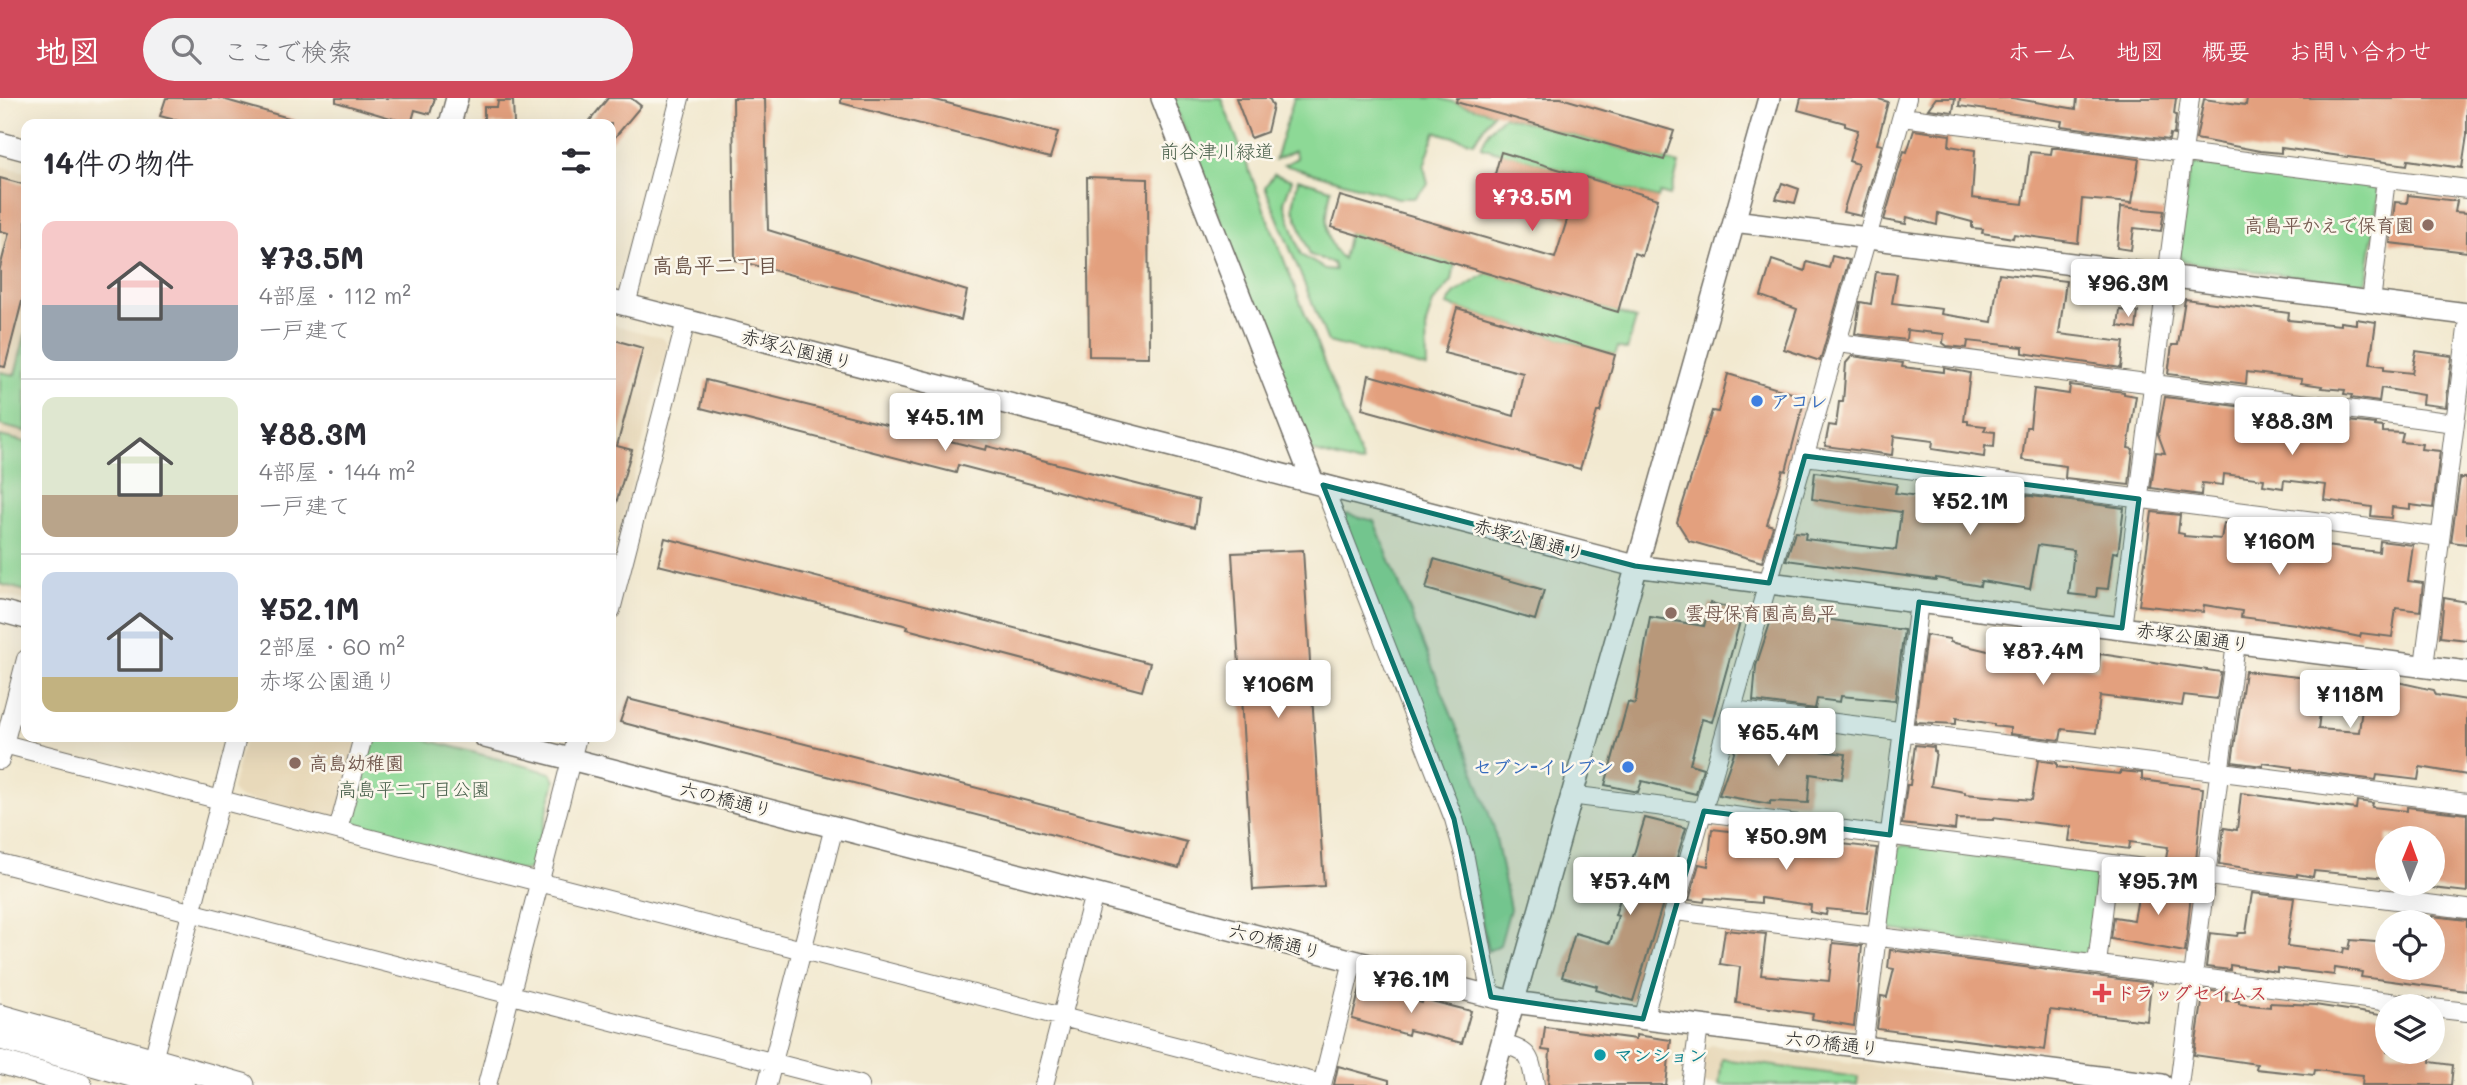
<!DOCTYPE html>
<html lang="ja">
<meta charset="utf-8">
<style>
:root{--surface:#fff;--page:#f2f2f3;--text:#2b2b33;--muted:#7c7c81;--line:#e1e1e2;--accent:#d1495b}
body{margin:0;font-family:Mali,"Klee One",sans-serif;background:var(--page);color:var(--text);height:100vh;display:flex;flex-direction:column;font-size:26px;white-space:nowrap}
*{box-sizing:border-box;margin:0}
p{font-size:23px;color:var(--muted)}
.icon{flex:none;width:38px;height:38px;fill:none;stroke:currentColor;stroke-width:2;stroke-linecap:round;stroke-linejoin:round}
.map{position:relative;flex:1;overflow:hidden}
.details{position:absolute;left:21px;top:21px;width:595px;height:623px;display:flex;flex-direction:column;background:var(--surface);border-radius:14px;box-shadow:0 7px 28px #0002}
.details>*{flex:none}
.needle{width:46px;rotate:1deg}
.buttons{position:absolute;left:2375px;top:728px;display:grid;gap:14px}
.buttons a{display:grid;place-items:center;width:70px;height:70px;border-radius:50%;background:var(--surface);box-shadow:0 7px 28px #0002;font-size:35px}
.price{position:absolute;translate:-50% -60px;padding:0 16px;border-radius:7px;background:#fff;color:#222;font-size:23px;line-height:46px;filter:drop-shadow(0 2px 4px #0008)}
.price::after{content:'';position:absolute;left:50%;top:42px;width:21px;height:16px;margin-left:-10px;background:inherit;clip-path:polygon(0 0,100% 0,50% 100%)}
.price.selected{background:var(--accent);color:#fff}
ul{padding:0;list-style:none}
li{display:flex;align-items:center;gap:21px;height:175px;padding:0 21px}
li+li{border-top:2px solid var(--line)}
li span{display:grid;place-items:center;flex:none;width:196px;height:140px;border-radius:14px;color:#555}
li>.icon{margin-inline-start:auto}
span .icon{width:84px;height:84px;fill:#fffc;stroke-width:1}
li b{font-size:30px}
h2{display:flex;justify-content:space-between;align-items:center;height:84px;padding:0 21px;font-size:30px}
header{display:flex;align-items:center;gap:42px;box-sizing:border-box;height:98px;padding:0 35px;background:var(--accent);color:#fff}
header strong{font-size:33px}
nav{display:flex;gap:38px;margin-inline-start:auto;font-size:24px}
.search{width:490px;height:63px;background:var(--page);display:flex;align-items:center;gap:18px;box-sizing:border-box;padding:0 24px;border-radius:38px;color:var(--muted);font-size:26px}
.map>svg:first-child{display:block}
.built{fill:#e8d9ba}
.green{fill:#8dd996;stroke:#5c8260;stroke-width:2}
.building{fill:#e3a07e}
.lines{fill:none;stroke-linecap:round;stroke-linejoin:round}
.minor-casing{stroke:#716e65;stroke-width:20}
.tertiary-casing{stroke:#716e65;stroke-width:24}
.secondary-casing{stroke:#716e65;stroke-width:25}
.motorway-casing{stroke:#716e65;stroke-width:32}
.minor{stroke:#fff;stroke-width:18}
.tertiary{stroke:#fff;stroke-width:21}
.secondary{stroke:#fff;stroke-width:23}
.motorway{stroke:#fff;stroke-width:30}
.marked{fill:#0f766e;fill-opacity:0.2;stroke:#0f766e;stroke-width:5;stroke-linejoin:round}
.education-dot{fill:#8d6e63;stroke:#fbf7ec;stroke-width:2.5}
.shop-dot{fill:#3f7fe0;stroke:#fbf7ec;stroke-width:2.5}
.health-dot{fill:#e0444e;stroke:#fbf7ec;stroke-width:2.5}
.culture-dot{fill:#0f9aa8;stroke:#fbf7ec;stroke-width:2.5}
.labels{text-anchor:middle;stroke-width:5;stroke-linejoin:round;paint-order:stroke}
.park-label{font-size:19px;fill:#485f4b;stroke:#fbf7ec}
.education-label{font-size:19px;font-weight:bold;fill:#785e54;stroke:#fbf7ec;text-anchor:start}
.street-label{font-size:19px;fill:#2b2b2b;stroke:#fbf7ec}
.shop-label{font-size:19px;font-weight:bold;fill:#366cbe;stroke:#fbf7ec;text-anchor:start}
.health-label{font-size:19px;font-weight:bold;fill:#be3a42;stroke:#fbf7ec;text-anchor:start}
.culture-label{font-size:19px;font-weight:bold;fill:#0d838f;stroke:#fbf7ec;text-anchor:start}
.neighbourhood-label{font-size:21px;font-weight:bold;fill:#6b5448;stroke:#fbf7ec}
</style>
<header>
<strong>地図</strong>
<div class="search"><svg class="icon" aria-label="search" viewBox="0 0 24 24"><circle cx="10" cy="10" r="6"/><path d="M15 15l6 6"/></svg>ここで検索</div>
<nav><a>ホーム</a><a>地図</a><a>概要</a><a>お問い合わせ</a></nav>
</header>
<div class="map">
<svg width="2467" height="987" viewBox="0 0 2467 987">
<rect width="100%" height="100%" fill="#fbf7ec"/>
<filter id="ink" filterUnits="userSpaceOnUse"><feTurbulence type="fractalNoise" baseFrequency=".0143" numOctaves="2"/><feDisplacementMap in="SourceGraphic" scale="14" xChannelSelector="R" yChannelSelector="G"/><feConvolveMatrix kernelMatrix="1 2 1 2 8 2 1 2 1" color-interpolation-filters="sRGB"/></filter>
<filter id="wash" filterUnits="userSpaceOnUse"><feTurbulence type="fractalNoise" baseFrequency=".00686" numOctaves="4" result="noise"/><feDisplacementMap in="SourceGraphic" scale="28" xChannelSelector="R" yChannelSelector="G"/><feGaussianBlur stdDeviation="1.57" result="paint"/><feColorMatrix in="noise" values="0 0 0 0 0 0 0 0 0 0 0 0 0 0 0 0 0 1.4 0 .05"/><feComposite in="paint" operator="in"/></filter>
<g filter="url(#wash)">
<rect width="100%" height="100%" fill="#f2e9d0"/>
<path class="built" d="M0 68 26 74V503L0 496Z
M611 226 663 240 668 247 611 466Z
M245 639H358L337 718 330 722 237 699 232 691Z
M1711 947 2027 987H1700L1704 953Z"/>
<path class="green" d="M1172 0H1221L1363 365 1360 366 1311 353Z
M1294 0H1439L1493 15 1474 44 1435 34 1424 68 1428 86 1414 100H1398L1284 67 1297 60 1294 53 1275 62Z
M1504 18 1679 66 1670 98 1660 95 1658 100 1481 49 1489 32Z
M2196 66 2374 88 2379 95 2367 182 2360 186 2183 164 2179 157 2189 71Z
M1274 76 1292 82 1284 104 1301 157 1325 171 1335 172 1333 165 1310 157 1293 109 1298 81 1331 91C1326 116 1321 142 1343 161L1349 134 1455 165 1452 183 1433 205 1426 226 1427 270 1328 244 1265 89Z
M1487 175 1618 214 1636 221 1627 252 1618 249 1615 257 1447 207 1454 196Z
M26 234V334L0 327V274L15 277Z
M0 338 26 344V493L0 486Z
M1347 416 1374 423 1470 663 1494 730 1510 811 1500 847 1488 853 1469 758 1343 420Z
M368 639H416L551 675 555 683 533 769 523 773 353 729 348 720Z
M1903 747 2095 772 2102 779 2094 850 2086 857 1892 832 1886 827 1896 752Z
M1722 961 1858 979 1857 987H1719Z"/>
<g id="blocks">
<path class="building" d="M166 0H219L296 22V26H190L160 18Z
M336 0H435L430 16 415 12 411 26 336 4Z
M608 0H631L641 8 611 44V26H587Z
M733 0H765L768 132 967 193 961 222 735 162Z
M841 0H928L1058 34 1050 60 841 5Z
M1236 0H1269L1273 8 1267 34 1251 40Z
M1457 0H1561L1674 33 1664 62 1456 4Z
M1801 0H1876L1888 4 1877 46 1882 47 1861 118 1843 114 1858 66 1849 63 1858 32 1845 28V25L1798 12Z
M1936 0H1955L1953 14 1928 11Z
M1960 0H2012L2076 11 2077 0H2176L2174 16 2176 17 2174 37 2170 36 2169 42 2061 28 2062 23 1959 8Z
M2247 0H2467V37L2462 70 2408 62 2407 67 2281 50V55L2260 53 2196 41 2204 1 2246 7Z
M498 3H513L514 26H484V9H497Z
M1914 32 1950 37 1949 48 1975 52 1972 100 2023 106 2030 54 2051 56 2052 50H2058L2139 61 2132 105 2082 101 2078 145 2014 136 2013 140 1982 135 1983 131 1972 130V124L1938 115 1937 127 1907 119 1906 126 1884 122 1904 53 1907 54Z
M1501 54 1658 101 1642 158 1634 155 1618 214 1331 129 1340 98 1555 160 1568 119 1489 98Z
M1087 79 1148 81 1149 259 1089 258Z
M0 80 26 87V188L5 269 0 268V170L9 135 0 133Z
M1782 85 1799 91 1795 105 1776 101Z
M2408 97 2457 103 2455 114 2467 115V154L2390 145 2395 104 2407 105Z
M2121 109 2164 113 2161 133 2134 130 2131 152 2117 150Z
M1832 158 1849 162 1820 263 1784 251 1797 211 1761 198 1772 162 1805 173 1807 164 1829 170Z
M1876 174 1897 176 1892 205 1942 211 1941 216 1992 224 1999 175 2066 183 2059 236 2124 244 2121 270 2023 255V249L1968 243 1967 250 1947 248 1943 245 1944 236 1907 232 1906 242 1855 236 1860 204 1871 206Z
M2185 201 2289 215 2288 222 2340 227V224L2356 226V221L2376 224 2370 266 2384 268V272L2412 275 2416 253 2452 258 2446 309 2422 306 2423 297 2381 290 2379 304 2351 300 2352 297 2344 296 2345 292 2321 290 2322 288 2301 285 2302 281 2247 274 2246 286 2168 276 2172 247H2178Z
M1457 210 1615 257 1600 314H1597L1580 371 1362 311 1369 277 1514 318 1523 275 1444 255Z
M2120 212 2138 214 2136 231 2118 228Z
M611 241 643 250 617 348 632 352 616 405 611 404Z
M1852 258 1903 265 1902 269 1944 274V270L1970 275 1964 323H1968V326L1986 328 1984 333 1995 334 1994 349 1985 348 1984 359 1932 351 1933 343 1894 338 1892 357 1825 348 1829 327 1836 328 1839 304H1843L1846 265Z
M1728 276 1805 299 1786 373 1783 372 1767 426 1773 428 1762 464 1689 443 1677 424 1712 313 1718 314Z
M706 282 986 352 987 348 1199 402 1195 429 958 367 956 375 701 310Z
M2070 287 2124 294V296L2136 298 2128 350 2133 351 2129 387 2065 380 2066 368 2022 362 2026 329H2030L2034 291 2069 296Z
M2165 299 2244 309V322L2268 324V327L2333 332 2334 324 2347 325 2348 323 2375 326V328L2383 329V334L2403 335 2401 344 2422 346 2421 351 2440 353 2433 410 2410 407V411L2392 409 2391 420 2371 418 2372 409 2324 402 2326 387 2284 382 2283 390 2263 387 2264 381 2224 376 2223 387 2202 385 2201 397 2151 390 2156 354 2165 355 2158 336Z
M1815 374 1897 386 1895 395 1950 402 1951 398 1996 405V401L2015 404 2016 396 2124 410 2118 455 2113 454 2108 491 2097 490 2096 499 2069 496 2074 452 2038 447 2030 491 1981 483 1980 488 1936 480V482L1786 462 1795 434 1806 435 1805 441 1896 452 1901 414 1812 401Z
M2460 380H2467V446L2451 444Z
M2152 414 2180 417 2178 435 2184 436V438L2221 441 2224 425 2327 436 2325 448 2379 454 2380 443 2413 447 2408 483 2423 485 2420 513 2396 510 2392 539 2361 535 2360 539 2296 526 2241 519 2242 513 2204 507 2203 514 2139 507Z
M665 440 1150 565 1142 593 907 531 908 528 658 467Z
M1303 452 1324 788 1253 792 1232 455Z
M1434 461 1544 492 1535 522 1426 491Z
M2444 500 2467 504V542L2440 539Z
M1710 505 1743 513 1712 624 1702 621 1690 666 1703 670 1696 696 1642 683 1638 694 1605 687 1628 604 1635 606 1650 519 1704 528Z
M1772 519 1817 525 1818 520 1904 532 1895 603 1841 598 1840 604 1817 601 1815 611 1753 603 1756 568Z
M1926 537 1950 541V544L1992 554V548L2018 552 2019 546 2035 547V550L2071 556 2069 566 2098 571 2100 556 2221 574 2217 601 2184 597 2182 608 2100 598 2096 635 2062 631 2060 642 2010 636V630L1994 628V626L1956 620V626L1915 624Z
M2245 573 2324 582 2318 631 2359 634 2364 594 2392 597 2393 583 2434 592 2436 597 2467 602V677L2420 669 2418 682 2377 677 2376 682 2292 671V669L2263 665V668L2232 664Z
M628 601 876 664 1187 744 1179 770 620 624Z
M1794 631 1811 633V652L1846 656 1842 681 1810 676 1808 705 1770 703V706L1719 697 1742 632 1793 640Z
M1915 647 1934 649V653L1936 654 1931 688 1965 694V696L2032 702 2038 662 2057 665V669L2090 673 2120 676V673L2142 675V682L2203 690 2196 763 2195 765 2166 761 2168 749 2130 744 2129 751 2069 743 2071 729 1993 720V722L1956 721 1955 732 1902 726 1907 687H1910Z
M2241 695 2356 711 2357 703 2373 705 2372 709 2407 713V709L2467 716V794L2432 790V740L2387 737V780L2314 773 2313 779 2297 776V778L2219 766 2224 730 2237 732Z
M1645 720 1686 730 1633 903 1596 892 1597 888 1562 879 1575 835 1610 845 1618 818 1615 817Z
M1712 731 1877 750 1867 815 1827 811 1826 817 1810 814 1811 807 1761 800V805L1705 800 1704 804 1689 802 1699 766 1708 768Z
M2147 782 2192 787 2185 854 2111 841 2114 819 2134 822 2140 789H2146Z
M2252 795 2294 800 2287 848 2343 855 2344 850 2349 851 2351 842 2387 845V870H2432V818L2467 822V893L2361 879 2362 874 2335 870 2334 877 2277 870V874L2230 867V872L2206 869 2210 835 2237 838 2238 835H2246Z
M1725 832 1766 836 1761 877 1829 883 1833 845 1862 848 1854 928 1812 921 1813 916 1736 905 1740 869 1720 866Z
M1890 852 2151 885 2147 923 2050 912 2045 952 1877 931 1881 898 1887 899 1894 871 1888 870Z
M1361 887 1422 905 1423 901 1471 913 1462 945 1409 932 1408 937 1352 921Z
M2204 892 2227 895 2226 903H2239V906L2270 909V905L2315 907 2387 918V954H2431L2430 964 2453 967 2451 987H2362L2363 977 2315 972 2314 977 2256 971 2257 966 2194 957Z
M1545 929 1636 941V937L1671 942 1666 987H1548L1550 953 1542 952Z
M1338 968 1389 982V987H1334Z"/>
</g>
</g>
<g filter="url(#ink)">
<use href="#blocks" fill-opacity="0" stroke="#716e65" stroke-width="2"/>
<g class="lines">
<defs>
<path id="minor" d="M1902 19 2467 91
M2371 204 2386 81
M626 207 680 0
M1838 245 2455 325
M1805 358 2440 439
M1323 387 1454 721 1465 760 1491 899
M611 512 686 223
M2122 530 2190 0
M2424 568 2467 231
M1733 612 2467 705
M0 645 1322 986
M0 662 26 561
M1570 697 2467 811
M338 732 363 639
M0 765 860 987
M1676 813 2421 908
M2097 866 2109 766
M2432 910 2467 914
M1643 921 1907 0
M1502 946C1531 953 1530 959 1535 987
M1863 949 1919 504
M153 962 237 639
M487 987 577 639
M767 987 834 729
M1044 987 1094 796
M1322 987 1353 863
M1691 987 1699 928
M2179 987 2236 545"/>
<path id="tertiary" d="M1162 0 1313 384
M450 26 457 0
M0 45 26 52
M1734 123 2467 216
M611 203 1635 468 2467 574
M0 513 26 520
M485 639 1513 904 2162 987
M1490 987 1769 0"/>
<path id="secondary" d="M0 918 243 987
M0 964 80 987"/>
<path id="motorway" d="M0 936 179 987"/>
</defs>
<use href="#minor" class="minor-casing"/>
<use href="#tertiary" class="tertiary-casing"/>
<use href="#secondary" class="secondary-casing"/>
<use href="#motorway" class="motorway-casing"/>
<use href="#minor" class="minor"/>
<use href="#tertiary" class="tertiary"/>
<use href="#secondary" class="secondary"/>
<use href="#motorway" class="motorway"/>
</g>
</g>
<path class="marked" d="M1805 358 2139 401 2122 530 1919 504 1890 737 1704 713 1643 921 1491 899 1454 721 1323 387 1635 468 1769 485Z"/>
<g class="education-dot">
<circle cx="2428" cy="127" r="7"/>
<circle cx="1671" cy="515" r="7"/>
<circle cx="295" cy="665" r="7"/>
</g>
<g class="shop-dot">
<circle cx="1757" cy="303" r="7"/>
<circle cx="1628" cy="669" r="7"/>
</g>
<path class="health-dot" d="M2098.5 884.5h7v7h7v7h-7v7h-7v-7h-7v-7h7z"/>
<circle class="culture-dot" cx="1600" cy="957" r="7"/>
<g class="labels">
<g class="park-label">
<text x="1217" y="60">前谷津川緑道</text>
<text x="414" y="698">高島平二丁目公園</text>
</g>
<g class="education-label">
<text x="2414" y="134" text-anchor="end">高島平かえで保育園</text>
<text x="1685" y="522">雲母保育園高島平</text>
<text x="309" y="672">高島幼稚園</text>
</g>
<g class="street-label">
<text transform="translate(797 251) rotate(14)" y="7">赤塚公園通り</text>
<text transform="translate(1529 441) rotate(15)" y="7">赤塚公園通り</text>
<text transform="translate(2193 539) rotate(8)" y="7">赤塚公園通り</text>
<text transform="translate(726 701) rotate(14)" y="7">六の橋通り</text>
<text transform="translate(1275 843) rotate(14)" y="7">六の橋通り</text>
<text transform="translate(1832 945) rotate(7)" y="7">六の橋通り</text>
</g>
<g class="shop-label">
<text x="1771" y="310">アコレ</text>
<text x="1614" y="676" text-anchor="end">セブン-イレブン</text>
</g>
<g class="health-label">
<text x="2116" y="902">ドラッグセイムス</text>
</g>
<g class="culture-label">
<text x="1614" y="964">マンション</text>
</g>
<g class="neighbourhood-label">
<text x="715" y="175">高島平二丁目</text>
</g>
</g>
</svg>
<div class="buttons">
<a><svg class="needle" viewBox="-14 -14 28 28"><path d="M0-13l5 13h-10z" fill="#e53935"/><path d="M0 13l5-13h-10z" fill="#7c7c81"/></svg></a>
<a><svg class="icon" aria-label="locate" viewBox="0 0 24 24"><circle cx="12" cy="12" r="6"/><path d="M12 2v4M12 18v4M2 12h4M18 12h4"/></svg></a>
<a><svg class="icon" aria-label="layers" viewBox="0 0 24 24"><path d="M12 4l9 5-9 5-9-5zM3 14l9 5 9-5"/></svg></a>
</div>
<b class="price selected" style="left:1532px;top:135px">¥73.5M</b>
<b class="price" style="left:2128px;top:221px">¥96.3M</b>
<b class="price" style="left:945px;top:355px">¥45.1M</b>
<b class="price" style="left:2292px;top:359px">¥88.3M</b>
<b class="price" style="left:1970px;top:439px">¥52.1M</b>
<b class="price" style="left:2279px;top:479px">¥160M</b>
<b class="price" style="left:2043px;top:589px">¥87.4M</b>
<b class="price" style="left:1278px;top:622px">¥106M</b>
<b class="price" style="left:2350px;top:632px">¥118M</b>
<b class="price" style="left:1778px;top:670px">¥65.4M</b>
<b class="price" style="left:1786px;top:774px">¥50.9M</b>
<b class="price" style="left:1630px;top:819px">¥57.4M</b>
<b class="price" style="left:2158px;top:819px">¥95.7M</b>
<b class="price" style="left:1411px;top:917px">¥76.1M</b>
<section class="details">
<h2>14件の物件<svg class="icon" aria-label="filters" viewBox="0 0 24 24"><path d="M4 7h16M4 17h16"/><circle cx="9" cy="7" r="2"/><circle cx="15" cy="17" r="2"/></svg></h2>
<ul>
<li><span style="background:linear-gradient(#f6c9c9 60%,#9aa5b1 0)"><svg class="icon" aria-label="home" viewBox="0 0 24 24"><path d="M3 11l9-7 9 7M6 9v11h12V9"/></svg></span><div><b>¥73.5M</b><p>4部屋 · 112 m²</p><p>一戸建て</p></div></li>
<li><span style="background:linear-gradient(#dfe7d0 70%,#b9a48a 0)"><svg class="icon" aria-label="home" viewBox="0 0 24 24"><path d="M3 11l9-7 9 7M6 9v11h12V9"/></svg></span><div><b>¥88.3M</b><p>4部屋 · 144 m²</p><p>一戸建て</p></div></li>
<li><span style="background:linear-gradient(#c9d6e8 75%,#c2b280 0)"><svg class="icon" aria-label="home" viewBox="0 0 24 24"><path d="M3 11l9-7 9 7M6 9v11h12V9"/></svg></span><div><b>¥52.1M</b><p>2部屋 · 60 m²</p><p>赤塚公園通り</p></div></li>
</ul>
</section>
</div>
